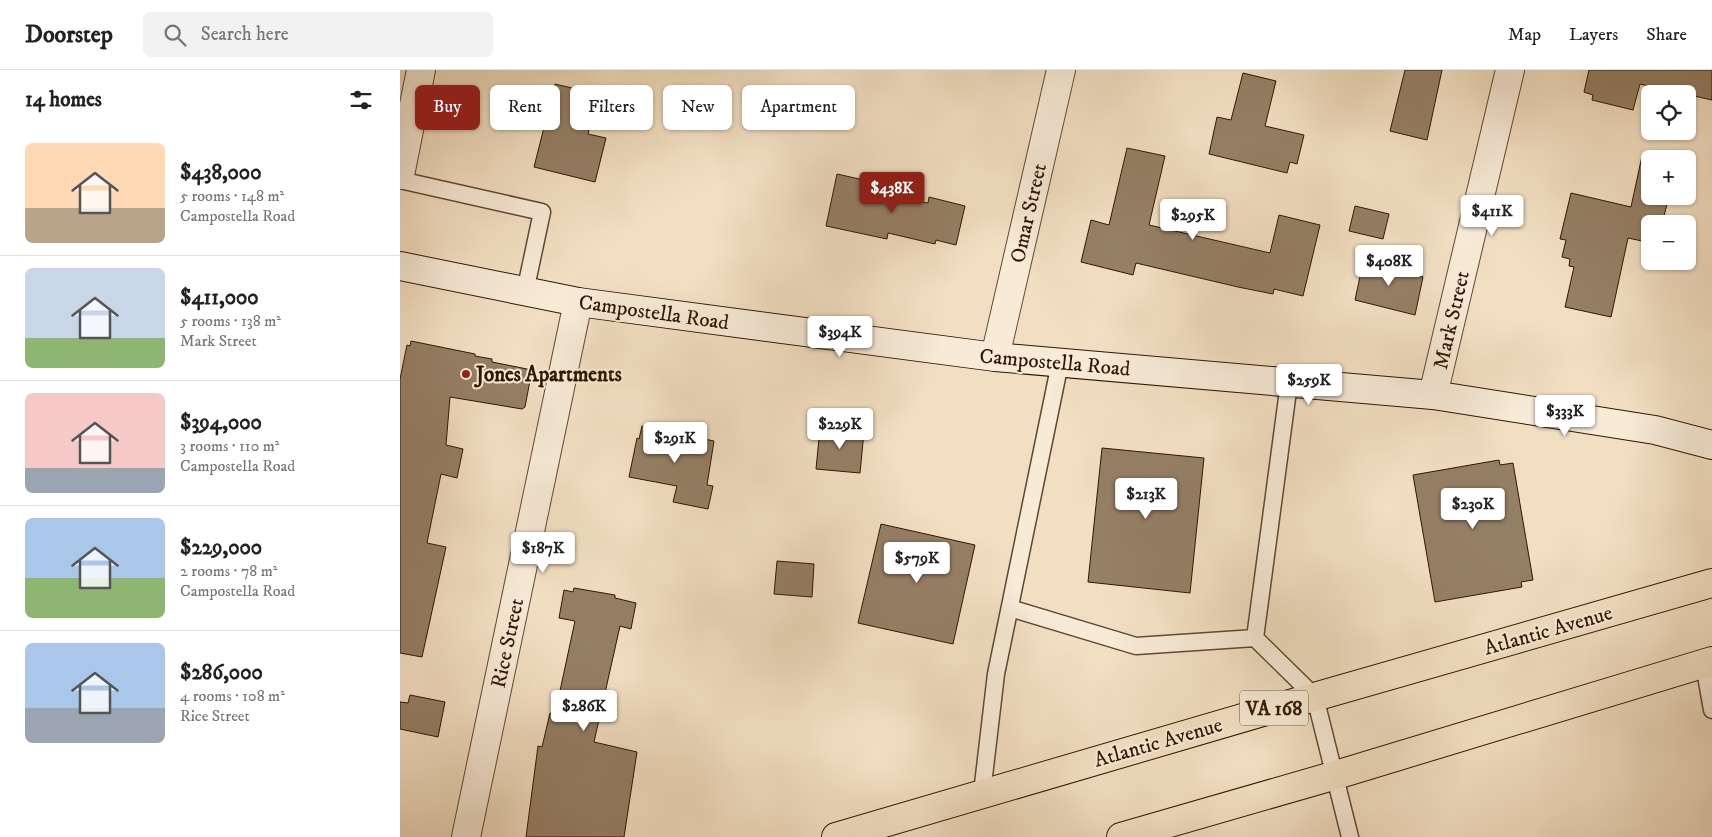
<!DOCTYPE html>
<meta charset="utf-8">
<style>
:root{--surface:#fff;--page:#f2f2f2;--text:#222;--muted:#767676;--line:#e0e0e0;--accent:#8f2418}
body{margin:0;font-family:"IM FELL DW Pica",serif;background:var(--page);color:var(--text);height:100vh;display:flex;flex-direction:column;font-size:19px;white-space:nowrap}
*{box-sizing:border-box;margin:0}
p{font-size:16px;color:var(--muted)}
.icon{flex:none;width:28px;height:28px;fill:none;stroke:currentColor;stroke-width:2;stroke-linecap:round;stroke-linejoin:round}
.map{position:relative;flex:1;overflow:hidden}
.details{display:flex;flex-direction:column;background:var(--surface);width:400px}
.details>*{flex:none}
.banner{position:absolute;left:15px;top:15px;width:475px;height:45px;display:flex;gap:10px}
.buttons{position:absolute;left:1241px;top:15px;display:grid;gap:10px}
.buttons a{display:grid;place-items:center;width:55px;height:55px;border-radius:8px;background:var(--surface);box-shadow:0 1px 4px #0004;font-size:25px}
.price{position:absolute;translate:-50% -42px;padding:0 11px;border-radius:5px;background:#fff;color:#222;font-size:16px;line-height:32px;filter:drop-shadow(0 1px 2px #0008)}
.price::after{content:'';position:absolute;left:50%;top:30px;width:15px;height:11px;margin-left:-8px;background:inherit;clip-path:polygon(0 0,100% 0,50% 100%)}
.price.active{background:var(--accent);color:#fff}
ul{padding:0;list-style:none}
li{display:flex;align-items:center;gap:15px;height:125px;padding:0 25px}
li+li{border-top:1px solid var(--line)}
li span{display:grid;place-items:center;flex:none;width:140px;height:100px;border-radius:8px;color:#555}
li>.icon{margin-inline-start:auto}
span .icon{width:60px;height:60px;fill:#fffc;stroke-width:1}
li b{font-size:21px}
h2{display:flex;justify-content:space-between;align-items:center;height:60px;padding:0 25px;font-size:21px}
.chip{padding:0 18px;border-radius:8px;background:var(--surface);box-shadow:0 1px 4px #0004;font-size:18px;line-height:45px}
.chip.active{background:var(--accent);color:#fff}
header{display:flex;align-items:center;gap:30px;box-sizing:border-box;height:70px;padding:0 25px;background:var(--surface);border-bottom:1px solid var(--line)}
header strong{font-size:24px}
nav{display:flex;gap:28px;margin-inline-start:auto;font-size:18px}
.search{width:350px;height:45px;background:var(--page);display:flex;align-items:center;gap:12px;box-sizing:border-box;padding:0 18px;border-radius:8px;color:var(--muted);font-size:19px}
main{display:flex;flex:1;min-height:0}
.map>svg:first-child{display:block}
.building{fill:#957f65;stroke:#301600}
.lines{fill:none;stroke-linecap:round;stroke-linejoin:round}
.lane-casing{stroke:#604830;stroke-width:19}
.street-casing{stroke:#604830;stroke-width:30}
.secondary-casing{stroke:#301600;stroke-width:30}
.primary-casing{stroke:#301600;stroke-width:30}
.lane{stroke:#f7ead7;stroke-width:16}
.street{stroke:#f7ead7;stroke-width:28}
.secondary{stroke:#f7ead7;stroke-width:28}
.primary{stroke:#f2dfc2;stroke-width:28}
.poi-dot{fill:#8f2418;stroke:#f7ead7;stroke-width:2}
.labels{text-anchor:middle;stroke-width:4;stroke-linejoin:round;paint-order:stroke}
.shield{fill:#f7ead7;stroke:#6c5640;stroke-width:1}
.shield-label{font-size:20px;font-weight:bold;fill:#301600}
.street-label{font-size:21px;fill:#301600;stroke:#f7ead7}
.poi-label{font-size:21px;font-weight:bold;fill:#301600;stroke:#f7ead7;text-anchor:start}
</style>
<header>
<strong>Doorstep</strong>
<div class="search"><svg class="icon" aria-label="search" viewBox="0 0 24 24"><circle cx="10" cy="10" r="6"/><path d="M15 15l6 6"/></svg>Search here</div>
<nav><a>Map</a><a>Layers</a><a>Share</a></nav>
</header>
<main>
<section class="details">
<h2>14 homes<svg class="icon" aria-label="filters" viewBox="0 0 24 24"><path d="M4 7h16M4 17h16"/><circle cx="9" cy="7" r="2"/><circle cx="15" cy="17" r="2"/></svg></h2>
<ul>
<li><span style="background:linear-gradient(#ffd9b3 65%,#b9a48a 0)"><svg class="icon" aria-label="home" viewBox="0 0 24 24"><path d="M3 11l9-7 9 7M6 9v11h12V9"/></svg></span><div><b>$438,000</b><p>5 rooms · 148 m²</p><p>Campostella Road</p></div></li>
<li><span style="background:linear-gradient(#c9d6e8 70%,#8fb573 0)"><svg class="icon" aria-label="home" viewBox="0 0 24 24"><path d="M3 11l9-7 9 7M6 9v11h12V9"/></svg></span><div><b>$411,000</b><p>5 rooms · 138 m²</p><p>Mark Street</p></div></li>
<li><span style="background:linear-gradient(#f6c9c9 75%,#9aa5b1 0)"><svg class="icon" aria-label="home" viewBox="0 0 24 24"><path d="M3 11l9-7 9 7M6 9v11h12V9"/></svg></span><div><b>$394,000</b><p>3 rooms · 110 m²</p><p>Campostella Road</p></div></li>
<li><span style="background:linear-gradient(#a9c7e8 60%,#8fb573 0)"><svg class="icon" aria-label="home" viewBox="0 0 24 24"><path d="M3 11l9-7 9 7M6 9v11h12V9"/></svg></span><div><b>$229,000</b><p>2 rooms · 78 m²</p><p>Campostella Road</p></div></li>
<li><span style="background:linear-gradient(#a9c7e8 65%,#9aa5b1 0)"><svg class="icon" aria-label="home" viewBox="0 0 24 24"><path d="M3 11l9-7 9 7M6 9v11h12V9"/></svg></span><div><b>$286,000</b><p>4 rooms · 108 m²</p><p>Rice Street</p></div></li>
</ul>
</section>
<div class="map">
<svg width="1312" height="767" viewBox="0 0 1312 767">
<rect width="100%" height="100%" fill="#f2dfc2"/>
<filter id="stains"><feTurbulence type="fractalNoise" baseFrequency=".004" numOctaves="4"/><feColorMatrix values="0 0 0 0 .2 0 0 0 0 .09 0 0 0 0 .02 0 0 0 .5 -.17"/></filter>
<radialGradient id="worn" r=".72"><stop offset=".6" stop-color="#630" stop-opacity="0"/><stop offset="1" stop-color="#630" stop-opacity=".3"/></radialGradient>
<path class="building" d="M1005 0H1042L1027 70 990 61Z
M1189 0H1312V30L1240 14 1233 40 1192 30 1193 25 1184 22Z
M843 3 876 11 865 56 904 65 897 94 890 92 887 103 809 84 817 47 831 50Z
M155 14 198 24 188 64 206 68 195 112 134 97Z
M727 78 765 86 749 155 870 183 879 145 920 155 903 226 874 219 873 224 838 217 736 193 733 205 681 192 691 150 709 155Z
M1242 86 1255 89H1250V126H1269L1262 154H1250V166L1243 164 1242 171 1228 168 1211 247 1165 237 1174 197 1169 196 1170 189 1162 187 1166 170 1160 169 1171 123 1231 137Z
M437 104 477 113 475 121 528 133 529 127 565 136 556 175 536 170 535 174 488 163 487 169 426 156Z
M955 136 989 144 983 169 949 161Z
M964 188 996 195 995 200 1023 207 1015 245 955 230Z
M11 271 75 284V286L92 289V292L132 300 125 337 122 339 50 327 46 375 63 379 57 408 41 404 27 473 46 477 22 587 0 583V309L7 275 10 276Z
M242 356 314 371 307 415 313 416 308 439 273 432 277 416 229 407 237 368 239 369Z
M420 358 464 362 460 403 416 399Z
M702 378 804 388 790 523 688 512Z
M1099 390 1100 395 1113 393 1133 510 1121 512 1122 517 1035 532 1013 405Z
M481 454 575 475 553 574 458 553Z
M377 491 414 494 412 527 374 524Z
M174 518 215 525V528L236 533 231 559 220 556 194 672 237 682 224 767H126L138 676 142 677 150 643 155 644 175 551 159 548 164 520 173 522Z
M10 625 45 632 38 667 0 659V632L8 633Z"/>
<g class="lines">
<defs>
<path id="lane" d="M0 110 142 142 125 222
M889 313 855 568 915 627 950 767
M610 538 736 576 855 568
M1304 594 1312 640
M582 723 596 604 660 293"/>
<path id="street" d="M0 105 21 0
M595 287 661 0
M1033 325 1110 0
M66 767 178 232"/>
<path id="secondary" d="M0 196 178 232 595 287 1033 325 1255 360 1312 375"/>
<path id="primary" d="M436 767 890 634 1312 513
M721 767 936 705 1312 591"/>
</defs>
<use href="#lane" class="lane-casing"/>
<use href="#street" class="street-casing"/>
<use href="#secondary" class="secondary-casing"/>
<use href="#primary" class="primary-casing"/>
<use href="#lane" class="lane"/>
<use href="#street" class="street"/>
<use href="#secondary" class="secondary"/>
<use href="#primary" class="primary"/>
</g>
<circle class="poi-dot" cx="66" cy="304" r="5"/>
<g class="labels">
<rect class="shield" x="840" y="620.5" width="68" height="35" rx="4"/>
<g class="shield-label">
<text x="874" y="645">VA 168</text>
</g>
<g class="street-label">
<text transform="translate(628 143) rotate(-77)" y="7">Omar Street</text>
<text transform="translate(254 242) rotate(8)" y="7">Campostella Road</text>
<text transform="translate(1051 250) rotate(-77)" y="7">Mark Street</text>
<text transform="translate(655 292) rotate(5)" y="7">Campostella Road</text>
<text transform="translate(1148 560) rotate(-16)" y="7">Atlantic Avenue</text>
<text transform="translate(107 573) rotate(-78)" y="7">Rice Street</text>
<text transform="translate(758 672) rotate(-16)" y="7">Atlantic Avenue</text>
</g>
<g class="poi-label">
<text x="76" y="311">Jones Apartments</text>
</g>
</g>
<rect width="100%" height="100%" filter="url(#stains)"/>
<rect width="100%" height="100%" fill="url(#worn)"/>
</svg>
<div class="buttons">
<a><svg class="icon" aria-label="locate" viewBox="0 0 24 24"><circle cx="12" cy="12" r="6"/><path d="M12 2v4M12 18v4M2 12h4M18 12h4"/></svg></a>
<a>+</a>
<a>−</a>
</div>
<b class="price active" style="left:492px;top:144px">$438K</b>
<b class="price" style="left:1092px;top:167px">$411K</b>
<b class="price" style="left:793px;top:171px">$295K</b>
<b class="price" style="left:989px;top:217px">$408K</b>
<b class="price" style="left:440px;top:288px">$394K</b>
<b class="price" style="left:909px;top:336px">$259K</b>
<b class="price" style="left:1165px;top:367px">$333K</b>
<b class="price" style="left:440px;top:380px">$229K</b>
<b class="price" style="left:275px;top:394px">$291K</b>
<b class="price" style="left:746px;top:450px">$213K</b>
<b class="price" style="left:1073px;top:460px">$230K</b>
<b class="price" style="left:143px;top:504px">$187K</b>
<b class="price" style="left:517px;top:514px">$579K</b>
<b class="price" style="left:184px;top:662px">$286K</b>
<div class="banner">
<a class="chip active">Buy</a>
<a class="chip">Rent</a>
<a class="chip">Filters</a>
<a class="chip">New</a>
<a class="chip">Apartment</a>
</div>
</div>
</main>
